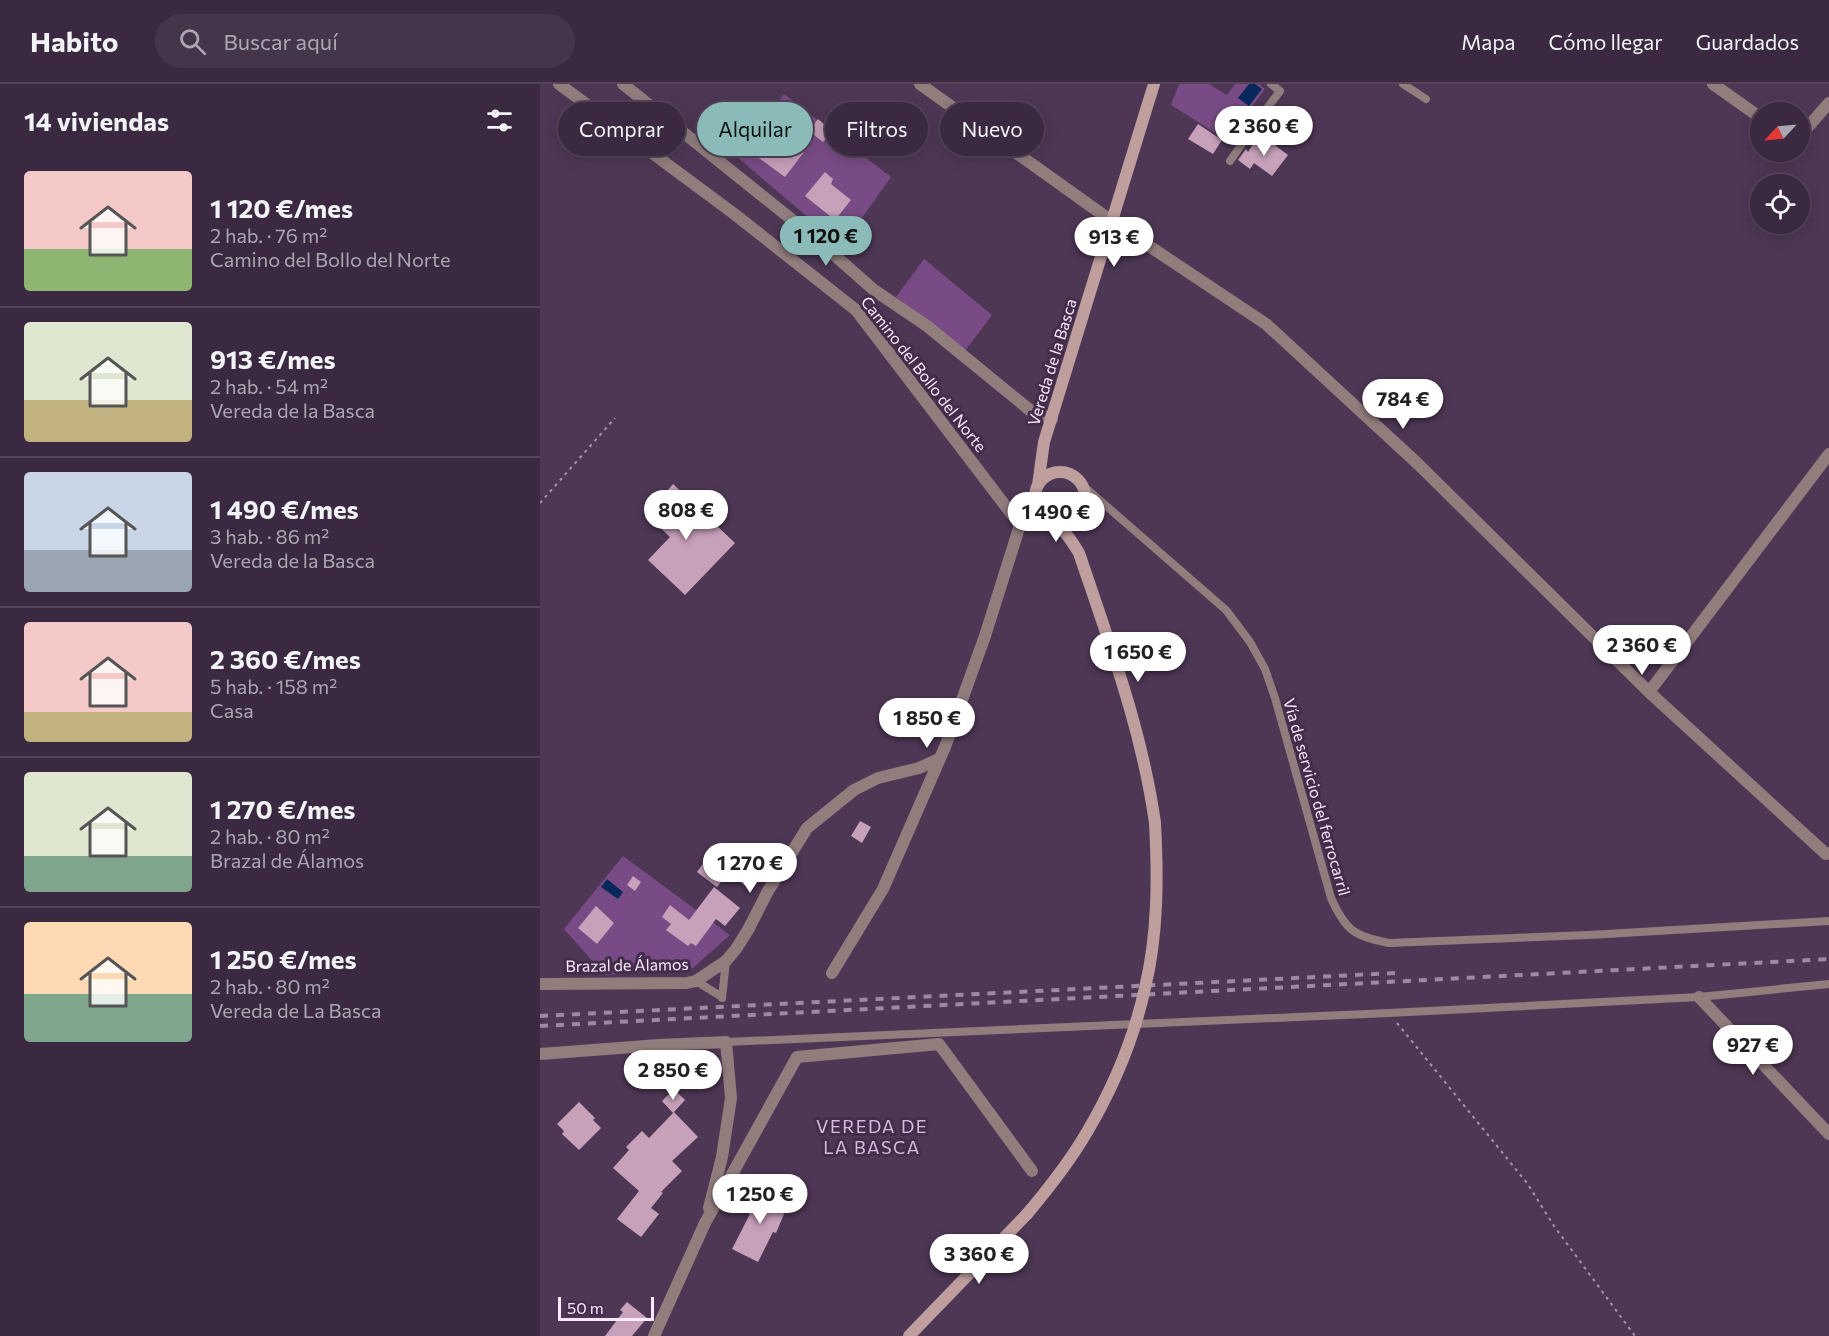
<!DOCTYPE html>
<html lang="es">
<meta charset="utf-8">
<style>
:root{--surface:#3a2940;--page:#45354b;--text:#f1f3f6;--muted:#aba6b1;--line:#544559;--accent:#8bbbb9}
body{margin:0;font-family:Commissioner,sans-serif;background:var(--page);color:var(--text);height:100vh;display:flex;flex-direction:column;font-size:22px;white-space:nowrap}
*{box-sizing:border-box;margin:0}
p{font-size:20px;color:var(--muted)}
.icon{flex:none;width:33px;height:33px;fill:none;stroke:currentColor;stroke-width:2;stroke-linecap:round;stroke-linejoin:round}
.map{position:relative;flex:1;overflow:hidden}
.side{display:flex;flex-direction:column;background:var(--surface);width:540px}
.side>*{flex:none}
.hud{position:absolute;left:18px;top:18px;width:570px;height:54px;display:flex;gap:12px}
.needle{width:39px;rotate:244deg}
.fabs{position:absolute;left:1210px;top:18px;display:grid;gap:12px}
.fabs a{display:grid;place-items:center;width:60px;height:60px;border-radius:50%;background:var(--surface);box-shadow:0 3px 15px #0003,0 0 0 2px var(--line);font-size:30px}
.scale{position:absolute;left:18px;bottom:15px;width:96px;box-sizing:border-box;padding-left:6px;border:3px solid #f8eafc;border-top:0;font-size:16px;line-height:21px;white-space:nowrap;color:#f8eafc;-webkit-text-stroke:4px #432d4a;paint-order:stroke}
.price{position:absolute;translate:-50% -51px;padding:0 14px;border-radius:21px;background:#fff;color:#222;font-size:20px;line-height:39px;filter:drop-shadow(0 2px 3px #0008)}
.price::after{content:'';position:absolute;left:50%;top:36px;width:18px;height:14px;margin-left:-9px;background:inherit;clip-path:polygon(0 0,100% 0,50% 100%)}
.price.current{background:var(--accent);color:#111}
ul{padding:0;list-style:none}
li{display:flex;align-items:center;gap:18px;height:150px;padding:0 24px}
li+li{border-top:2px solid var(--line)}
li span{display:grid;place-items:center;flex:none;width:168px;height:120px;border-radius:6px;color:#555}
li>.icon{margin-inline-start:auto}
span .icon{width:72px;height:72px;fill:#fffc;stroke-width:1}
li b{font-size:26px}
h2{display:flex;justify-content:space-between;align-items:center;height:72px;padding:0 24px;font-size:26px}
.tag{padding:0 21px;border-radius:27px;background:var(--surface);box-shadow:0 3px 15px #0003,0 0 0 2px var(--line);font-size:21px;line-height:54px}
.tag.current{background:var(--accent);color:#111}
header{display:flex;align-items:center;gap:36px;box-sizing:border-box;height:84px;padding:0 30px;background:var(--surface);border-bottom:2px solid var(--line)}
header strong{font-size:28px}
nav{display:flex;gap:33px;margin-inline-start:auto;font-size:21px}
.search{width:420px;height:54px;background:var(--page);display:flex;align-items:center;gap:15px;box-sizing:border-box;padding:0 21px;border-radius:33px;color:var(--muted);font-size:22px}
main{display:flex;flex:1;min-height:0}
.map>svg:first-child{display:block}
.green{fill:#794b86}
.water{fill:#072859}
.building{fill:#c7a0ba}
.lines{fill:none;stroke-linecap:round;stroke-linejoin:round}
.path{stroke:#a795ad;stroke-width:2;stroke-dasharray:3 4.5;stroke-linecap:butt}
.lane{stroke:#927d7d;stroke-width:8}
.street{stroke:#927d7d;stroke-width:12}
.secondary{stroke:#bf9e9e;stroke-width:12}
.rail{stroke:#9c89a2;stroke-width:4;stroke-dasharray:8 8;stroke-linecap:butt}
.secondary-bridge{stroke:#bf9e9e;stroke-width:12}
.labels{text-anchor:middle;stroke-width:6;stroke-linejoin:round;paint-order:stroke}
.street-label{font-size:16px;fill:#f8eafc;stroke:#432d4a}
.neighbourhood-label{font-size:18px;letter-spacing:1.5px;fill:#d7bbdf;stroke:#432d4a}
</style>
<header>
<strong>Habito</strong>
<div class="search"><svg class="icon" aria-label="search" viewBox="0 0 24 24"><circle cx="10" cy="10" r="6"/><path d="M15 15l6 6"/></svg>Buscar aquí</div>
<nav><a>Mapa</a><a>Cómo llegar</a><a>Guardados</a></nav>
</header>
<main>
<section class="side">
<h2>14 viviendas<svg class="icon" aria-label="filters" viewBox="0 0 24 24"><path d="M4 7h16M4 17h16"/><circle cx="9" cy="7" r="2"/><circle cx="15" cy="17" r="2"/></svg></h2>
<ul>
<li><span style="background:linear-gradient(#f6c9c9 65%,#8fb573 0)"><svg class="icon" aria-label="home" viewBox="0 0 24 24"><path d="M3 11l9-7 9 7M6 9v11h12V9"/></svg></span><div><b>1 120 €/mes</b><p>2 hab. · 76 m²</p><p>Camino del Bollo del Norte</p></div></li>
<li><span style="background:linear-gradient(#dfe7d0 65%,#c2b280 0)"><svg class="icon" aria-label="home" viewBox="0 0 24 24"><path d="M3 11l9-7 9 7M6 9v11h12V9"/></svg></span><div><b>913 €/mes</b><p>2 hab. · 54 m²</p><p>Vereda de la Basca</p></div></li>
<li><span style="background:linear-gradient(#c9d6e8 65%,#9aa5b1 0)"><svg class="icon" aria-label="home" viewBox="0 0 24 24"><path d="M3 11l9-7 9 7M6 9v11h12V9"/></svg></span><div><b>1 490 €/mes</b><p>3 hab. · 86 m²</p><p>Vereda de la Basca</p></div></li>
<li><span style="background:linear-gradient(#f6c9c9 75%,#c2b280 0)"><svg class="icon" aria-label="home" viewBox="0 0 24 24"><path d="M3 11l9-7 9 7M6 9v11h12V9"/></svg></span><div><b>2 360 €/mes</b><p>5 hab. · 158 m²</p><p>Casa</p></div></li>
<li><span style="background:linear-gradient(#dfe7d0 70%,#7fa58c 0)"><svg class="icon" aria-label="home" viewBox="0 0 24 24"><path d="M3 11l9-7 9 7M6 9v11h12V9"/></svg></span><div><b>1 270 €/mes</b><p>2 hab. · 80 m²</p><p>Brazal de Álamos</p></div></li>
<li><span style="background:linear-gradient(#ffd9b3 60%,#7fa58c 0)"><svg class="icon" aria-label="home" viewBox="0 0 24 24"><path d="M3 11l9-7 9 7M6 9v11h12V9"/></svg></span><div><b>1 250 €/mes</b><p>2 hab. · 80 m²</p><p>Vereda de La Basca</p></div></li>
</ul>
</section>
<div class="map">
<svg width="1289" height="1252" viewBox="0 0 1289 1252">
<rect width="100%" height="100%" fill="#4e3755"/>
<path class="green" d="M639 0H669L687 11 695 0H719L725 5 687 56 631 21Z
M244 10 351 93 302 162 197 73Z
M384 175 452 231 425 267 356 213Z
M83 772 190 851 153 884 65 891 24 845Z"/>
<path class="water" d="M709 0H715L722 5 709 22 698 14Z
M245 18 261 29 255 37 239 26Z
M67 795 83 808 78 815 61 803Z"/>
<path class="building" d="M278 35 292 47 283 58 269 47Z
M658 40 682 56 673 70 648 55Z
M234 46 264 68 245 93 216 72Z
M724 53 748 71 732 92 714 79 710 85 698 76 706 65 708 68 715 57 719 61Z
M285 88 293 95 291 100 311 116 295 136 265 112Z
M133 400 195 459 145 511 108 476 130 453 107 431Z
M320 737 331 743 322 759 311 752Z
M193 768 219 789 208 804 181 783Z
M167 774 187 790 177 803 157 788Z
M93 792 101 798 95 807 87 801Z
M174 803 200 824 185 842 176 835 156 862 151 859 148 862 126 846 131 840 122 833 130 821 149 836Z
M56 822 74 839 57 860 38 844Z
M134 1005 145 1016 133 1029 122 1017Z
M39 1018 55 1034 53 1036 61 1044 39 1066 22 1050 24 1047 17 1040Z
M134 1028 158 1053 132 1077 142 1087 121 1108 123 1109 111 1124 119 1130 101 1153 77 1135 99 1107 73 1084 89 1066 86 1063 102 1047 109 1054Z
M218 1104 245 1116 241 1126 244 1130 236 1149 233 1148 218 1178 192 1165 210 1130 208 1129Z
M87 1218 107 1234 92 1252H65L83 1228 80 1226Z"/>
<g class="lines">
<path class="path" d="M749 38 755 30
M0 419 75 334
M857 939 987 1099 1014 1142 1095 1252"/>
<path class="lane" d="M731 0 740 7 722 31 743 47
M863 0 886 15
M690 77 722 31
M541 400 686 526 710 558 725 585 735 614 791 814C806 847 814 852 849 859L1049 851 1289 837
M541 426 552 421 564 422
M156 897 182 913
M182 914 186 877
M186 958 849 929 1159 913 1289 900"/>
<path class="street" d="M19 0 193 129 316 226 480 441
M83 0 276 155 334 206 387 242 491 327 512 335
M380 0 573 138 726 240 877 379 1109 608
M1173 0 1221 34
M1260 48 1267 44 1289 19
M1289 370 1109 608 1286 770 1289 769
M481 441 489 435 502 430
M292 889 343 805 405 663 445 552 480 441 495 411
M0 900 147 899 156 897 186 877 196 865 208 846 228 807 267 744 314 706 338 694 379 684 399 675
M1159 913 1289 1050
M0 970 119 961 186 958 191 1014 182 1073 169 1124
M114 1252 165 1139 257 973 399 960 492 1087"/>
<path class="secondary" d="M495 413a25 25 0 1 1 50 0a25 25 0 1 1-50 0Z
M498 401 504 358 614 0
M508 434C523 444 530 454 539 469 569 558 602 646 615 739
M369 1252 487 1130"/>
<path class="rail" d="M0 932 855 889
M0 942 1289 875"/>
<path class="secondary-bridge" d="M487 1130C509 1104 530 1077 547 1048 573 1004 594 954 605 904 618 850 618 794 615 739"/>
</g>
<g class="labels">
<g class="street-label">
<text transform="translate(512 278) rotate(-73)" y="6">Vereda de la Basca</text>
<text transform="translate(384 290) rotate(52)" y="6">Camino del Bollo del Norte</text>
<text transform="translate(777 713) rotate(74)" y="6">Vía de servicio del ferrocarril</text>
<text transform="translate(87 881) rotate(-1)" y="6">Brazal de Álamos</text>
</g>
<g class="neighbourhood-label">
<text x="332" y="1049">VEREDA DE<tspan x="332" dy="21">LA BASCA</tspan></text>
</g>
</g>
</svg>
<div class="fabs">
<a><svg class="needle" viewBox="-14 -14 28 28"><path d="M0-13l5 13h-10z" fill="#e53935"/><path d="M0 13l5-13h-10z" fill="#aba6b1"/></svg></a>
<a><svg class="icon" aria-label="locate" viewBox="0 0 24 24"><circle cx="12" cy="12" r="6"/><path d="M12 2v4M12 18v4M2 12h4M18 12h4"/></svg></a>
</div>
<div class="scale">50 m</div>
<b class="price" style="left:724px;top:73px">2 360 €</b>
<b class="price current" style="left:286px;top:183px">1 120 €</b>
<b class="price" style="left:574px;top:184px">913 €</b>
<b class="price" style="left:863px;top:346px">784 €</b>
<b class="price" style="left:146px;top:457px">808 €</b>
<b class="price" style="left:516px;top:459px">1 490 €</b>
<b class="price" style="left:1102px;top:592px">2 360 €</b>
<b class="price" style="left:598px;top:599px">1 650 €</b>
<b class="price" style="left:387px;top:665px">1 850 €</b>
<b class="price" style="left:210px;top:810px">1 270 €</b>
<b class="price" style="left:1213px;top:992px">927 €</b>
<b class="price" style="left:133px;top:1017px">2 850 €</b>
<b class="price" style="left:220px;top:1141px">1 250 €</b>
<b class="price" style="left:439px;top:1201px">3 360 €</b>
<div class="hud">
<a class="tag">Comprar</a>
<a class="tag current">Alquilar</a>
<a class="tag">Filtros</a>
<a class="tag">Nuevo</a>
</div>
</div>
</main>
